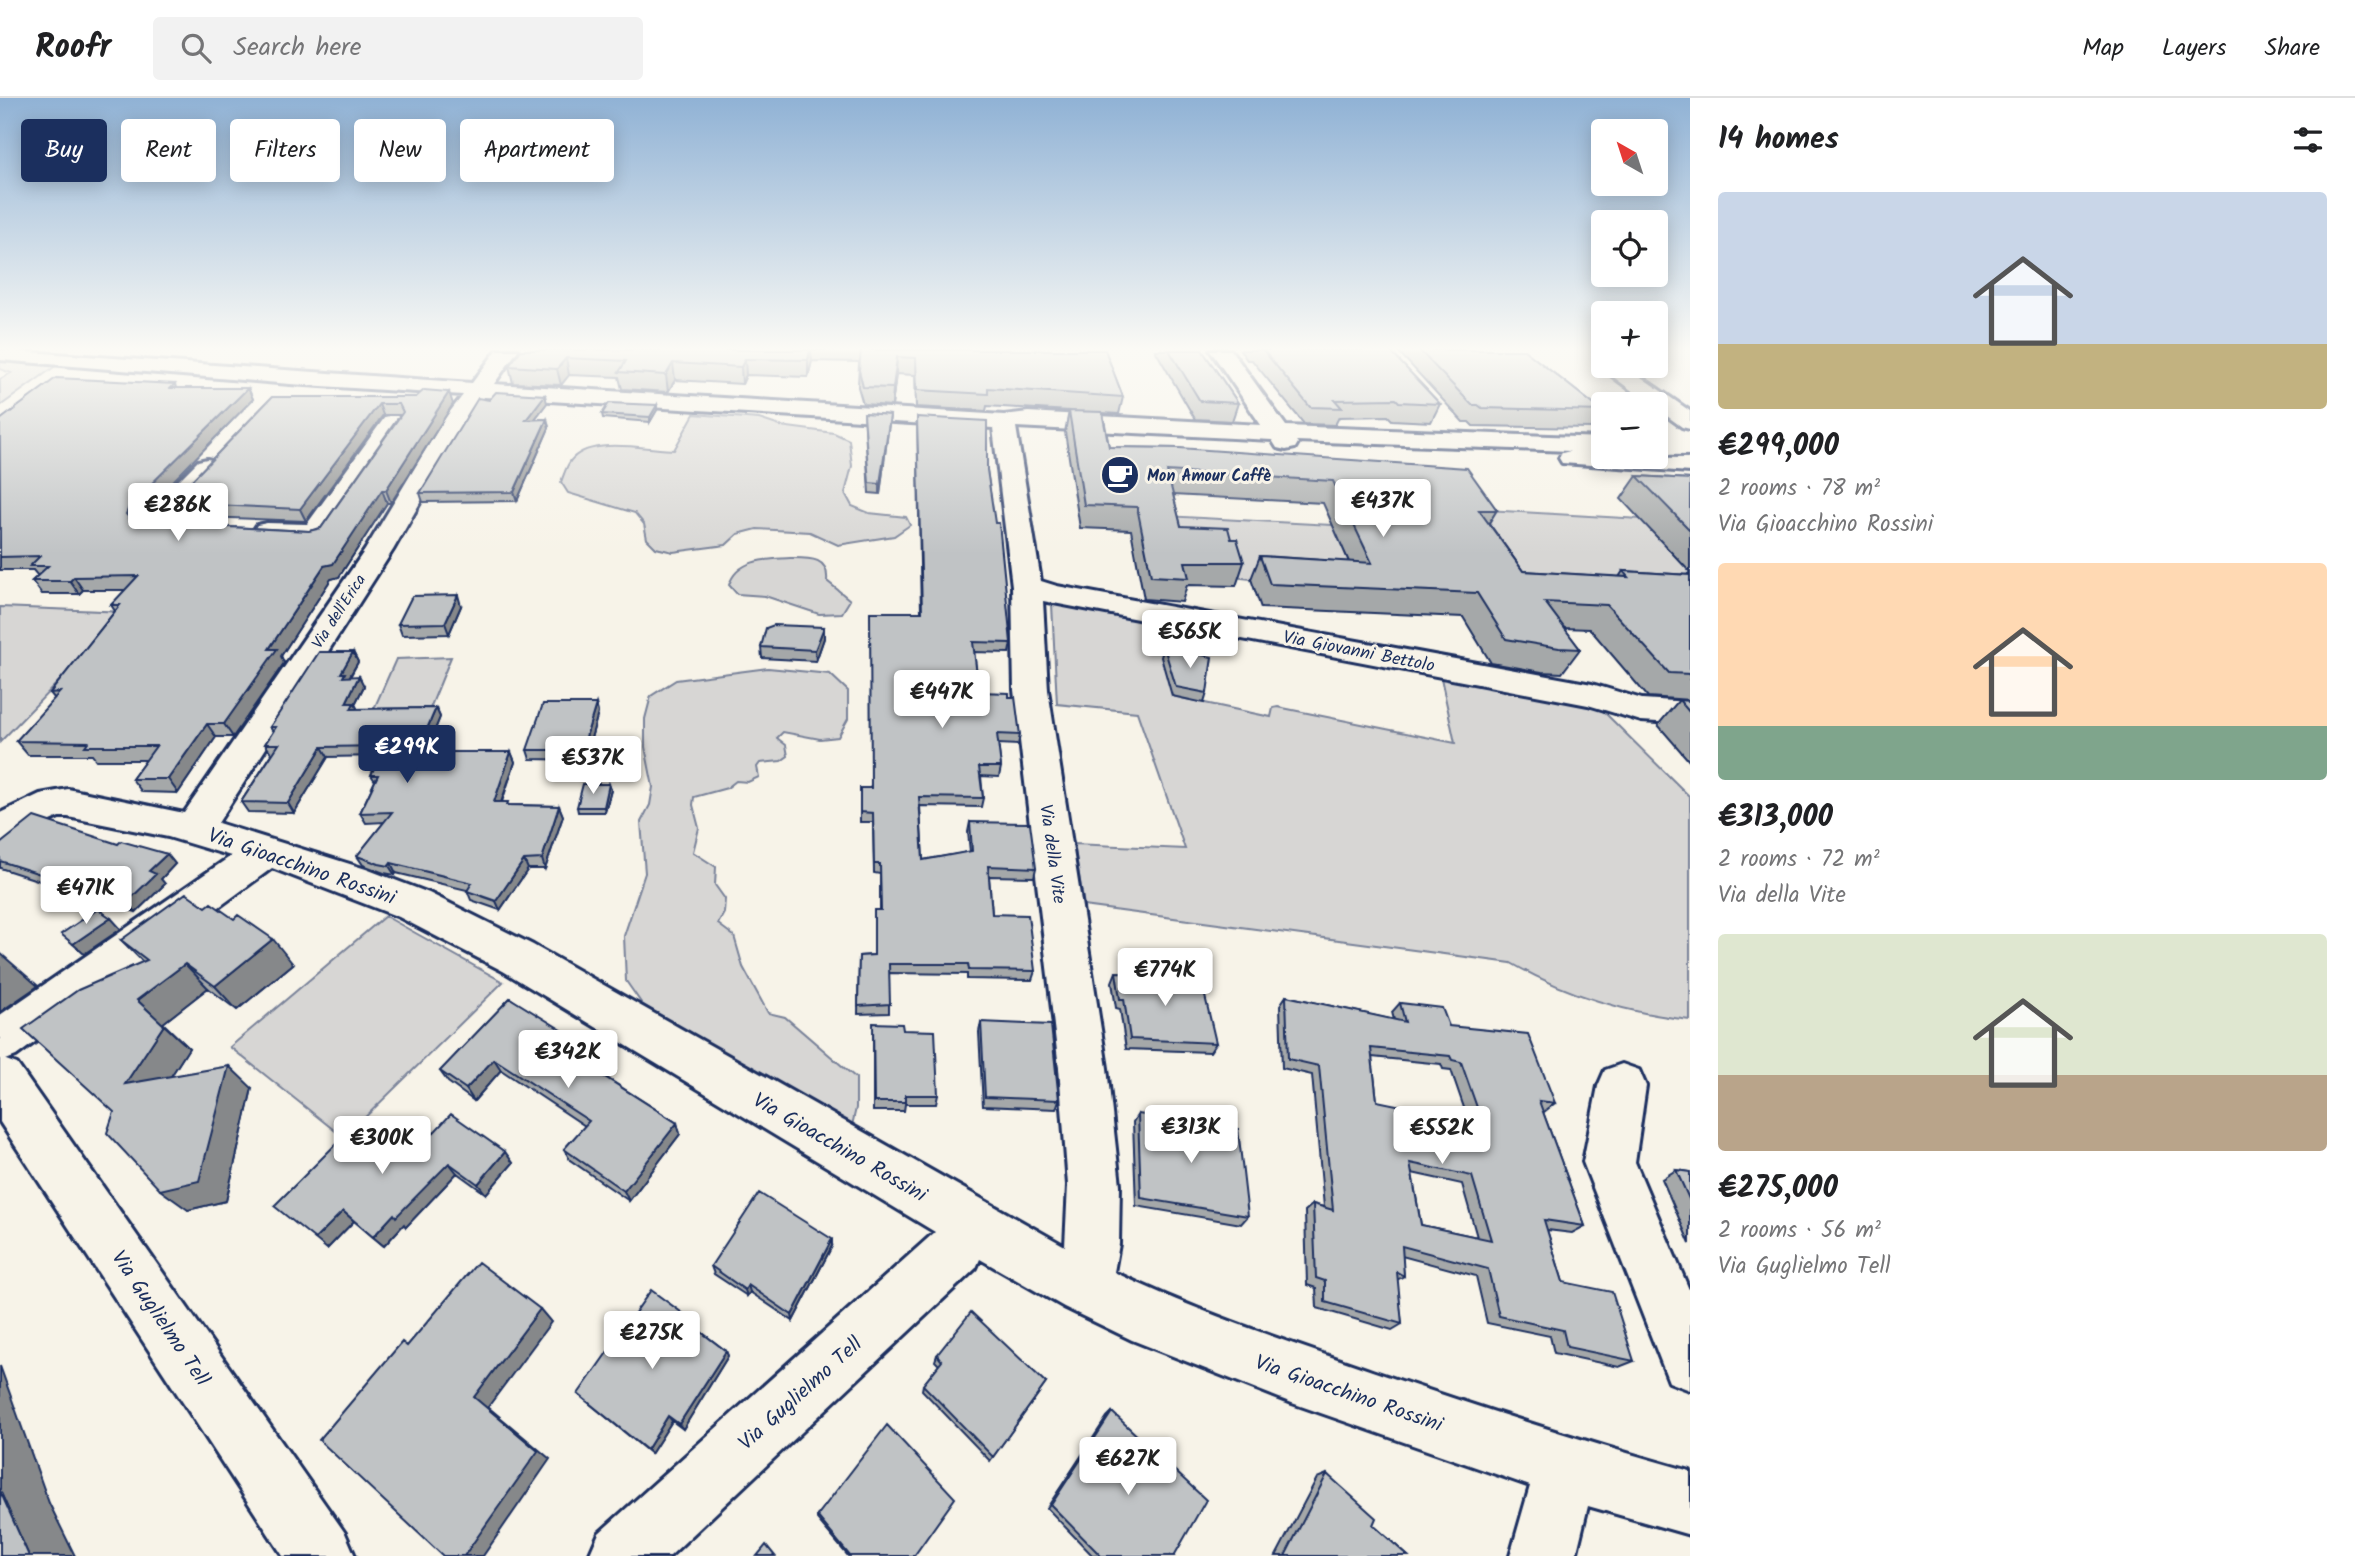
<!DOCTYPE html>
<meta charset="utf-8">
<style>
:root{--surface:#fff;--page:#f2f2f2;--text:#202124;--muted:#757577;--line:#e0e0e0;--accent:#1b2f5e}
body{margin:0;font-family:Kalam,sans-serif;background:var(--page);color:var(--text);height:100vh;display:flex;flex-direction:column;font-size:26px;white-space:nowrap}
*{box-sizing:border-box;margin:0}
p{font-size:23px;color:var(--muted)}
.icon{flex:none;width:38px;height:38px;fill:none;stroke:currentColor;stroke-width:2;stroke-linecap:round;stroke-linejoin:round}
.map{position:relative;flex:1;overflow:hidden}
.side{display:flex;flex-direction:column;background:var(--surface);width:665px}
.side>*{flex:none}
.top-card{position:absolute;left:21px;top:21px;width:665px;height:63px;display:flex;gap:14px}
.needle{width:46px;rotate:321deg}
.tools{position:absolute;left:1591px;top:21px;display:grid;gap:14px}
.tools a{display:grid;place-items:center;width:77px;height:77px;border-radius:7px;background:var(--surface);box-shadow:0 4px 18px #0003;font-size:35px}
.price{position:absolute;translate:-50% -60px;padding:0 16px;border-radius:7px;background:#fff;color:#222;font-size:23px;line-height:46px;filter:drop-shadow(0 2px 4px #0008)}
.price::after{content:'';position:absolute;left:50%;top:42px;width:21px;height:16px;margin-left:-10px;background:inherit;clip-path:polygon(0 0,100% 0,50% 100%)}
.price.on{background:var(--accent);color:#fff}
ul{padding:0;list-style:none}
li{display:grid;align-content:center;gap:14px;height:371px;padding:0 28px}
li span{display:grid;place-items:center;height:217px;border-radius:7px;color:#555}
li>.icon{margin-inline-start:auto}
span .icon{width:126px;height:126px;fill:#fffc;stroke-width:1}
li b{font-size:30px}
h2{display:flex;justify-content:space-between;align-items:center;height:84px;padding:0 28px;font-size:30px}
.pill{padding:0 24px;border-radius:7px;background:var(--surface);box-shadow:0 4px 18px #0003;font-size:24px;line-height:63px}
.pill.on{background:var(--accent);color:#fff}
header{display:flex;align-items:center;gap:42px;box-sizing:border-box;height:98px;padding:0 35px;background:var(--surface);border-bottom:2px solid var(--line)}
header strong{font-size:33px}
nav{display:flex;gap:38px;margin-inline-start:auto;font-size:24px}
.search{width:490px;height:63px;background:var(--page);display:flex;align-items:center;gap:18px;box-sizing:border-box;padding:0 24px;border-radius:7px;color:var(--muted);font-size:26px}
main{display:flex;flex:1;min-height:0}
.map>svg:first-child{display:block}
.green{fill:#d7d6d4;stroke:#798299;stroke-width:2}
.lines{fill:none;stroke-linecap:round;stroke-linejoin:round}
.minor-casing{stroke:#1b2f5e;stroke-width:6}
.minor{fill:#f7f3e8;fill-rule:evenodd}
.wall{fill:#a5a8a9;stroke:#1b2f5e;stroke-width:2;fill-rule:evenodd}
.shaded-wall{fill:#86888a;stroke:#1b2f5e;stroke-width:2}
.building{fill:#c0c3c5;stroke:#1b2f5e;stroke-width:2;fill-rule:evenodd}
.labels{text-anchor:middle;stroke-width:6;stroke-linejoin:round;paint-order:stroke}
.far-poi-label{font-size:16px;font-weight:bold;fill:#1b2f5e;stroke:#f7f3e8;text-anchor:start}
.far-street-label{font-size:16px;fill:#1b2f5e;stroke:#f7f3e8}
.street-label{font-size:18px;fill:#1b2f5e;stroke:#f7f3e8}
.near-street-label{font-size:21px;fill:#1b2f5e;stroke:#f7f3e8}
</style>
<header>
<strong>Roofr</strong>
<div class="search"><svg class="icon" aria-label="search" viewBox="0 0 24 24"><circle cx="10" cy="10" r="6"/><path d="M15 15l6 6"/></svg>Search here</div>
<nav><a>Map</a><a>Layers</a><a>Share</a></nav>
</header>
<main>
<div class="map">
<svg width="1690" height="1458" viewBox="0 0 1690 1458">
<rect width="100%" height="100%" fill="#f7f3e8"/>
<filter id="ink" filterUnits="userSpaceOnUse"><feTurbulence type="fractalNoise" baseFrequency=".0143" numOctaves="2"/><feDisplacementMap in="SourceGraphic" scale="14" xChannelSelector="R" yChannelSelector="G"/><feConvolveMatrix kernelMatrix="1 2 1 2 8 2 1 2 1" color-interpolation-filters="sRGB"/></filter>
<g filter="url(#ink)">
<path class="green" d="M0 261 57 267 0 308V281L11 275 0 271Z
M694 316 759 321 780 328 834 335 849 342 852 368 845 395 852 408 869 415 906 419 910 427 894 438 838 447 810 434 757 431 738 436 726 447 673 454 656 450 647 441 644 426 635 415 568 395 561 384C564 376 567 365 573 360 593 339 646 351 674 352Z
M1468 411 1641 421 1667 449 1690 451V479L1360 489 1251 481 1233 479 1174 451 1166 418 1482 435Z
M790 460C810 460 829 459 827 483L850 502 842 515 819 516 765 498 737 496 729 487C737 461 767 461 790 460Z
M1052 506 1152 525 1158 532 1157 538 1167 548 1188 560 1172 598 1271 619 1273 610 1278 609 1455 645 1441 580 1600 610 1690 699V922C1626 915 1567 897 1511 865L1084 808 1074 746 1185 751 1137 614 1057 606Z
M0 509 126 514 0 644Z
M451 559 429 613H373L396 561Z
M768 570 830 576 848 593V621L838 639 820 641 783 634 777 640 786 647 788 658 781 663 760 665 757 669 759 679 748 684 736 683 727 690 694 699 693 707 699 730 693 754 716 769 715 787 725 801 724 815 718 826 734 838 743 869 768 915 785 919 856 980V1010L851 1032 730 961 642 906 626 883 624 838 645 775 641 724 650 707 653 689 645 649V621L651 598 676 582Z
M385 818 503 884 344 1040 230 949Z"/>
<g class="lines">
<defs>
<path id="minor" d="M0 252 472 285 497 252H518L494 286 1004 317 1028 314 1261 327 1210 252H1231L1286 328 1603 340V354H1592H1603V359L1690 360V374L1562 365 1559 360 1562 355 1570 353 1296 343 1298 345 1295 350 1286 352 1277 350 1272 342 1016 329 1041 483 1057 488 1592 586 1642 601 1690 604V626L1641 623 1588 607 1043 503 1048 592 1107 970 1120 1087 1119 1146 1114 1174C1197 1214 1285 1243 1372 1273 1478 1309 1582 1343 1690 1373V1437L1588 1408 1576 1458H1510L1530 1388 1292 1305 1132 1242 1064 1209 980 1161 976 1170 670 1458H589L599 1435 935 1134 503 873 399 819 272 770 16 958 6 962 17 966 345 1435 355 1458H283L0 1024V917L231 758 168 739 68 719H59L0 745V715L40 696 68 691 184 715 365 452 445 320 463 297 290 286 0 262ZM484 299 993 330 1012 488 1014 592 1059 970 1068 1087 1065 1148 533 847 429 795 366 771 218 725 393 452 468 321Z
M1603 264V268H1625L1690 313V331L1682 329 1656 310V306H1650L1604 272 1600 268Z
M393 317 401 319 405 324 325 441 315 443 257 439 253 433 257 427 267 425 307 426 385 319Z
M207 361 216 363 219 368 172 420 210 424 214 430 210 436 200 438 140 433 136 427 140 421 198 363Z
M1622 966 1639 972 1646 988 1635 1064 1690 1194V1292L1669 1284 1583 1064 1598 988 1605 972Z"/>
</defs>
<use href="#minor" class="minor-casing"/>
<use href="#minor" class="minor"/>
</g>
<path class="wall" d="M521 252H1105L1123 299 1119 316 1103 315 1109 349 1179 350 1497 412 1489 425 1523 473 1619 479 1623 473 1689 477 1688 476 1690 474 1621 401 1637 378 1690 381V602L1648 599 1590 531 1564 530 1580 551 1562 575 1542 574 1491 565 1463 519 1261 510 1251 481 1260 458 1349 464 1323 405 1173 397 1181 428 1231 441 1244 464 1236 488 1187 487 1182 504 1144 501 1131 432 1080 430 1065 334 1069 313 987 308 986 313 916 309 915 277 896 276 892 308 863 306 858 289 859 264 812 263 808 279 746 277 742 286 675 282 668 294 622 291 619 279 569 277 561 287 513 285 509 268Z
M1155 252H1202L1238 305 1232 323 1195 321Z
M1240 252H1389L1440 306 1431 324 1392 322 1388 318 1339 319 1335 327 1304 326 1252 262H1247Z
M1397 252H1524L1602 313 1591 330 1473 328 1469 324H1463Z
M175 286 176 290H248L253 301 138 419 136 424 309 433 321 430 400 317H383L306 423 178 418 170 405 272 299 453 306 391 405H387L339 479 331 481 281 558 284 565 233 639H216L178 695 142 694 132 681 146 662H96L92 657H28L16 643 55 601 50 595 115 513 111 507 126 492H83L79 496H42L32 483 38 478 33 472H0V322Z
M547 305 535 321H547L549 330 517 403 423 404 420 395Z
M657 312 650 324 603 320 602 316Z
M864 315 890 317 880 396 869 395Z
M917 319 987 372 1011 545 1009 555 974 554 979 594 1009 599 1020 637 1018 647 998 646 1001 669 999 679 981 678 983 700 981 709 920 708 923 762 970 754 968 734 970 724 1036 770 1034 779 989 778 992 816 1035 873 1032 882 967 881V876L889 875V915L858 916 859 858 874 857V812H880V776L874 775 873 724H860V690H870L921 514Z
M461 508 449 536 402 537 398 526Z
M824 529V540L816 563 762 560 761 549Z
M1164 549 1207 595 1204 605 1172 598 1161 559Z
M353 554 358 564 350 579 364 588 355 606 357 611 436 610 440 619 426 654H511L515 664 502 704 509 707 559 708 563 718 545 771H528L500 812 471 802 467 792 396 775 395 777 384 775 363 767 357 758 384 724 366 725 360 715 375 683 371 677 380 658 328 659 294 715 248 714 241 704 272 656 265 646 273 634 270 629Z
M1679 602 1690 603V664L1658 627Z
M596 606 598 615 585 662 530 661 527 652Z
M609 686 611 692 605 714H578L577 709Z
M0 746H118L167 756 175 766 161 781 165 786 136 814 0 770Z
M121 842 293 866 237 912 208 890 163 925 189 950 171 978 252 990 226 1103 188 1112 114 1014 143 864Z
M1116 874 1156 879 1216 945 1210 954 1126 951 1120 911 1116 910 1112 884Z
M1286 898 1394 922 1392 914 1400 905 1449 928 1555 1005 1544 1014H1543L1585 1128 1572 1135 1547 1132 1563 1184 1634 1263 1619 1269 1554 1255 1550 1238 1487 1225 1476 1178 1402 1158 1404 1178 1397 1182 1402 1226 1392 1232 1317 1210 1316 1190 1307 1187 1305 1113 1313 1106 1324 1109 1312 977 1282 970 1280 907ZM1372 959 1441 966 1443 971 1451 972 1472 1033 1429 1027 1377 1003ZM1412 1075 1462 1086 1477 1139 1421 1127Z
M510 900 599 964 593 971 677 1025 680 1036 629 1103 570 1062 564 1051 585 1028 501 972 474 1003 448 984 440 973Z
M981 924 1059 1002 1056 1011 983 1008 979 934Z
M903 932 938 997 936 1006H905L904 1013H873V935Z
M1138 1016 1248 1118 1241 1126 1136 1108 1133 1024Z
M505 1054 513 1065 486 1096 457 1075 406 1129 404 1126 384 1148 354 1123 327 1151 409 1061Z
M1676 1072 1690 1074V1146L1662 1081Z
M832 1148 793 1223 750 1194 747 1198 714 1176 711 1168Z
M688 1224 726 1253 728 1258 683 1331 672 1323 651 1356 578 1296Z
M937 1257 1046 1285 990 1363 922 1292 923 1287 939 1267 935 1263Z
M1112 1314 1174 1458H1093L1047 1410 1107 1319Z
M1327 1376 1373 1427 1408 1458H1276L1317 1380Z
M817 1418 914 1458H848L817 1421Z"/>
<path class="shaded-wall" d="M810 252H811L812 263 808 279V262Z
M897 259 896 276 892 308 893 290Z
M566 260 569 277 561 287 557 271Z
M745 261 746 277 742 286 741 269Z
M673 265 675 282 668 294 666 277Z
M248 290 253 301 138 419 134 428 126 416 130 407Z
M449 294 453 306 391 405 386 392Z
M545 297 547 305 528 330 526 322Z
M379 306 383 317 306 423 300 411Z
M657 307V312L650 324V319Z
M890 317 889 326 880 396V386Z
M547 321 549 330 517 403 514 394Z
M382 392 387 405 339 479 331 481 281 558 284 565 233 639 224 626 269 551 324 468Z
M74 479 83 492 79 496 70 483Z
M458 497 461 508 449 536 445 525Z
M824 529V540L816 563 815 552Z
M353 554 358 564 348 581V589L341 575Z
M359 578 364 588 355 606 359 614 356 620 346 605Z
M596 606 598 615 585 662 582 652Z
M436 610 440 619 422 664 417 654Z
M207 626 216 639 178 695 168 681Z
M322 649 328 659 294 715 288 705Z
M511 654 515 664 498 713 494 704Z
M609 686 611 692 605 714 604 709Z
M559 708 563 718 545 771 542 761Z
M167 756 175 766 161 781 165 786 136 814 127 804 149 773Z
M524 762 528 771 500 812 496 803Z
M391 765 396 775 395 777 389 768Z
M111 820 121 831 84 856 73 846Z
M273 841 293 866 237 912 215 888Z
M0 855 38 888 0 914Z
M185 866 208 890 162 926 137 902Z
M164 927 189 950 152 1008 125 986Z
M594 952 599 964 589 977 583 965Z
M494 961 501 972 474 1003 466 991Z
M229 968 252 990 226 1103 188 1112 160 1092Z
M677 1025 680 1036 629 1103 624 1093Z
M505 1054 513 1065 486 1096 478 1086Z
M449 1065 457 1075 406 1129 404 1126 384 1148 373 1139 394 1116Z
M343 1113 354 1123 327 1151 315 1141Z
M832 1141V1148L793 1223 792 1217Z
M748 1187 750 1194 747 1198 745 1192Z
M540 1211 551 1224 488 1309 550 1361 483 1458H464L474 1299Z
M726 1253 728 1258 683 1331 679 1326Z
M0 1268 49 1405 75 1458H29L0 1393Z
M668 1318 672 1323 651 1356 647 1352Z"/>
<path class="building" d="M521 252H810L808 262 745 261 741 269 673 265 666 277 619 274 626 263 566 260 557 271 509 268Z
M861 252H1105L1123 299 988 290V296L917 292 916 260 897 259 893 290 863 289 859 272Z
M1169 252H1202L1238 305 1200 303Z
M1263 252H1389L1440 306 1399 304 1396 301 1335 302 1342 310 1310 309Z
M1419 252H1524L1602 313 1482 310 1478 307H1472Z
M56 280 175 286 171 290H248L130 407 126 416 132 423 142 425 309 433 321 430 403 314 399 306H379L300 411 170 405 272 299H416L424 292 449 294 386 392H382L333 466 324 468 269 551H277L224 626H207L168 681H132L156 648H85L88 644 16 643 60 594 50 595 120 507H111L138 478 74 479 70 483H32L48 468H30L40 458 0 459V322Z
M496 294 545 297 526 322 547 321 514 394 420 395 478 300 489 302Z
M609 305 657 307 650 319 602 316Z
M1069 313 1102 314 1109 349 1179 350 1467 370 1497 412H1479L1523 473 1628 479 1623 473 1690 477V576L1669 575 1607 507 1545 504 1580 551 1559 550 1506 541 1477 495 1270 486 1260 458 1372 465 1333 383 1167 373 1181 428 1228 430 1231 441H1237L1244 464H1185L1189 480 1151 478 1137 409 1084 407Z
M864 315 890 317 880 386 869 385Z
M917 319 987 323V372L995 425H999L1011 545 973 544 979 594 1009 595V599H1015L1020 637 997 636 1001 669H979L983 700 919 699 923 762 972 753 970 724 1030 725 1036 770 988 768 992 816 1028 817 1035 873 969 872 968 866H889L890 906 858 908 859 858 874 857V812H881L880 766H874L873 715 860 714V690H871L870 514H922Z
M1637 378 1690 381V432Z
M458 497 445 525 398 526 412 498Z
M774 527 824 529 815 552 761 549 766 530Z
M1164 549 1212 559 1207 595 1176 589Z
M319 554H353L341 575H345L343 579 359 578 346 605H354L351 611 436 610 417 654H511L494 704H508L507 707 559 708 542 761 524 762 496 803 467 793 472 785 391 765 389 768 379 766 357 758 392 714 360 715 378 677H371L384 648 322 649 288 705 241 704 279 646H265L276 629H270Z
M1679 602 1690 603V615Z
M543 606H596L582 652H527Z
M583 686H609L604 709H577Z
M34 719 118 746 121 743 167 756 149 773 156 776 127 804 0 763V746Z
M186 795 206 809 211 805 234 821 238 817 273 841 215 888 185 866 137 902 164 927 125 986 229 968 199 1083 160 1092 107 1035 114 1014 23 931 78 892 147 862 121 842Z
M98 811 111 820 73 846 61 836Z
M1116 874 1155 876 1156 879 1201 881 1216 945 1130 941 1124 901H1120Z
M1286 898 1405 924 1400 905 1442 910 1449 928 1528 936 1555 1005 1539 1003 1585 1128 1544 1122 1563 1184 1612 1194 1634 1263 1567 1249 1563 1232 1499 1218 1488 1171 1402 1148 1404 1178 1397 1174 1402 1226 1325 1204V1183L1316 1180 1313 1106 1333 1112 1319 968 1288 961ZM1371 950 1450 958 1452 962 1461 964 1486 1035 1429 1027 1426 1013 1377 1003ZM1410 1065 1472 1078 1491 1142 1421 1127Z
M510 900 594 952 583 965 677 1025 624 1093 564 1051 589 1023 494 961 466 991 440 973Z
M981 924 1051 927 1059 1002 985 999Z
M873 925 902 926 903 932 935 933 938 997H905V1004H874Z
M451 1016 505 1054 478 1086 449 1065 396 1119 394 1116 373 1139 343 1113 315 1141 274 1108 359 1023 409 1061Z
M1138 1016 1238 1031 1248 1118 1141 1100Z
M1676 1072 1690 1074V1103Z
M759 1095 832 1141 792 1217 748 1187 745 1192 711 1168Z
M478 1164 540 1211 474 1299 538 1353 464 1458H443L319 1342 402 1244 407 1248Z
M651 1192 685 1217 684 1221 726 1253 679 1326 668 1318 647 1352 578 1296Z
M971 1214 1046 1285 993 1359 923 1287 942 1263 937 1257Z
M1112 1314 1206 1402 1174 1458 1165 1457 1164 1458H1101L1051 1407Z
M887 1327 955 1400 914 1458H850L817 1418Z
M1327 1376 1376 1420 1373 1427 1408 1458H1285Z
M0 1393 1 1395 29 1458H0Z
M766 1447 775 1458H757Z"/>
</g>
<linearGradient id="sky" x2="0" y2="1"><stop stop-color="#90b2d5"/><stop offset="0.55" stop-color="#fbfaf5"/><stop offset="1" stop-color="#fbfaf5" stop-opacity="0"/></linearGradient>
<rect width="1690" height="456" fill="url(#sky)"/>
<defs>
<symbol id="cafe-disc" viewBox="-11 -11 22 22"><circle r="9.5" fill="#1b2f5e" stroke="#f7f3e8"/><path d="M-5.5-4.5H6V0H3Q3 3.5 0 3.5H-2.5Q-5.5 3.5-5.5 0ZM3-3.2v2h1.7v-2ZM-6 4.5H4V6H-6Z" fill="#fff"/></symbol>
</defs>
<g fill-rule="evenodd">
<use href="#cafe-disc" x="1098" y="355" width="44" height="44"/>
</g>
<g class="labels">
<g class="far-poi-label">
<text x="1147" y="383">Mon Amour Caffè</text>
</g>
<g class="far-street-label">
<text transform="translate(338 513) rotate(-57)" y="6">Via dell'Erica</text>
</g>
<g class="street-label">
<text transform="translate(1359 553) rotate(11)" y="6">Via Giovanni Bettolo</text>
<text transform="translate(1053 756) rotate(82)" y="6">Via della Vite</text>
</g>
<g class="near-street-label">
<text transform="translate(302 768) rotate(19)" y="7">Via Gioacchino Rossini</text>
<text transform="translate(840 1049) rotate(30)" y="7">Via Gioacchino Rossini</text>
<text transform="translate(161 1220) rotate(56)" y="7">Via Guglielmo Tell</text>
<text transform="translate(800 1295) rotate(-42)" y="7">Via Guglielmo Tell</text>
<text transform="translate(1349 1295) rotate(19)" y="7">Via Gioacchino Rossini</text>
</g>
</g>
</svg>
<div class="tools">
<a><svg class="needle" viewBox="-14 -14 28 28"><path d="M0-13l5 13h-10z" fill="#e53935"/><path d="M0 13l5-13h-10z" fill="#757577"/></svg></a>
<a><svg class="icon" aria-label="locate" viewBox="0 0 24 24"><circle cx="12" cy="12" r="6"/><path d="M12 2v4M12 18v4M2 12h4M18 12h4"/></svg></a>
<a>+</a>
<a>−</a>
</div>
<b class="price" style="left:1383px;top:441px">€437K</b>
<b class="price" style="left:178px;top:445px">€286K</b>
<b class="price" style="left:1190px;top:572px">€565K</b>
<b class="price" style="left:942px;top:632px">€447K</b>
<b class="price on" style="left:407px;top:687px">€299K</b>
<b class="price" style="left:593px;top:698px">€537K</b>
<b class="price" style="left:86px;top:828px">€471K</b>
<b class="price" style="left:1165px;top:910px">€774K</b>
<b class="price" style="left:568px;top:992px">€342K</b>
<b class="price" style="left:1191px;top:1067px">€313K</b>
<b class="price" style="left:1442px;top:1068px">€552K</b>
<b class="price" style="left:382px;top:1078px">€300K</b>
<b class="price" style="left:652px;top:1273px">€275K</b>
<b class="price" style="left:1128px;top:1399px">€627K</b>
<div class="top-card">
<a class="pill on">Buy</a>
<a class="pill">Rent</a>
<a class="pill">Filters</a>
<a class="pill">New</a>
<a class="pill">Apartment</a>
</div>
</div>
<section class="side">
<h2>14 homes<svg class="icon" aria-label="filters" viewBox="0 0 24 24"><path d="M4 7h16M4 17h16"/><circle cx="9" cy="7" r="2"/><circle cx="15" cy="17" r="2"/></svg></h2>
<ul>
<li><span style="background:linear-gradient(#c9d6e8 70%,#c2b280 0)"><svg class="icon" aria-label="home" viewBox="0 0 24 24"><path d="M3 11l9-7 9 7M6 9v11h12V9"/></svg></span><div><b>€299,000</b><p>2 rooms · 78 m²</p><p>Via Gioacchino Rossini</p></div></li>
<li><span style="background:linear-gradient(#ffd9b3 75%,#7fa58c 0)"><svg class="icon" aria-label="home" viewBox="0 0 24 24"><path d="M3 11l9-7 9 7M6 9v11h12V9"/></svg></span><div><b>€313,000</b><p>2 rooms · 72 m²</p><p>Via della Vite</p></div></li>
<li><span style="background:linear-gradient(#dfe7d0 65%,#b9a48a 0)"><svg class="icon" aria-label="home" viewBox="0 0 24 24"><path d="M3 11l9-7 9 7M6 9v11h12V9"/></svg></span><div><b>€275,000</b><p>2 rooms · 56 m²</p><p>Via Guglielmo Tell</p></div></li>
</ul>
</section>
</main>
